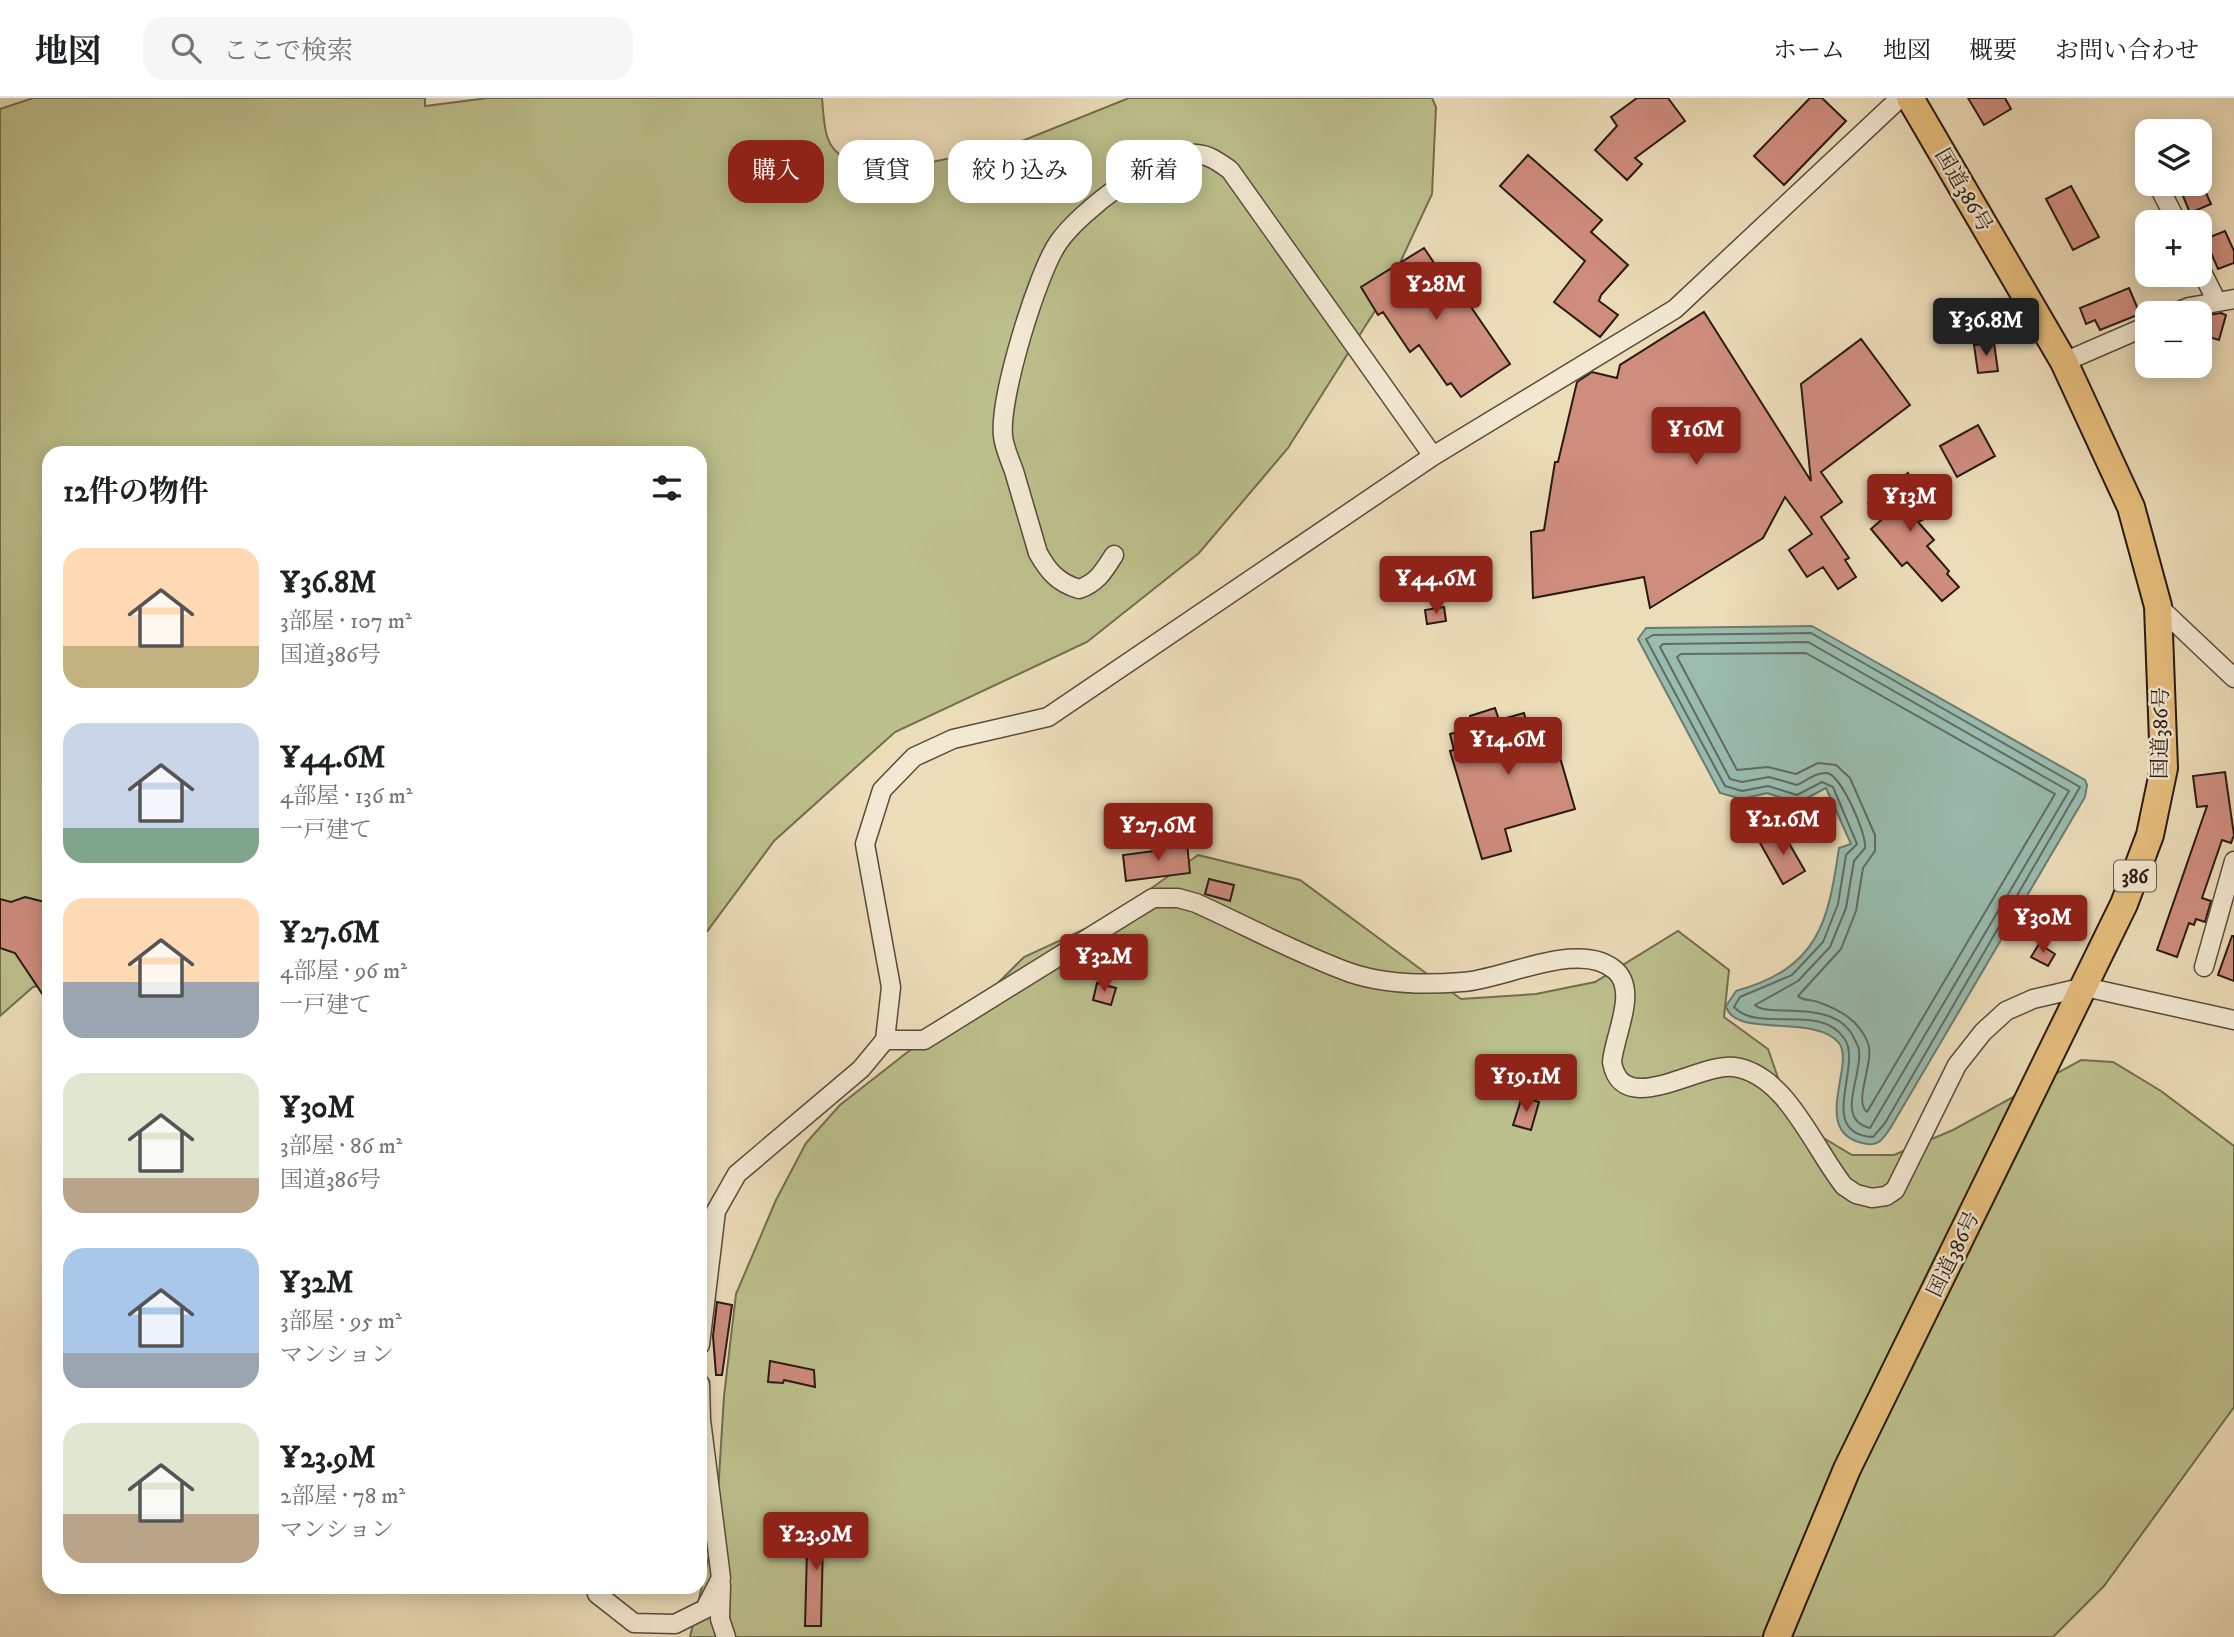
<!DOCTYPE html>
<html lang="ja">
<meta charset="utf-8">
<style>
:root{--surface:#fff;--page:#f6f6f6;--text:#202124;--muted:#757577;--line:#e0e0e0;--accent:#8f2418}
body{margin:0;font-family:"IM FELL DW Pica","Noto Serif JP",serif;background:var(--page);color:var(--text);height:100vh;display:flex;flex-direction:column;font-size:26px;white-space:nowrap}
*{box-sizing:border-box;margin:0}
p{font-size:23px;color:var(--muted)}
.icon{flex:none;width:38px;height:38px;fill:none;stroke:currentColor;stroke-width:2;stroke-linecap:round;stroke-linejoin:round}
.map{position:relative;flex:1;overflow:hidden}
.side{position:absolute;left:42px;top:348px;width:665px;height:1148px;display:flex;flex-direction:column;background:var(--surface);border-radius:21px;box-shadow:0 4px 18px #0003}
.side>*{flex:none}
.top-card{position:absolute;left:728px;top:42px;width:665px;height:63px;display:flex;gap:14px}
.tools{position:absolute;left:2135px;top:21px;display:grid;gap:14px}
.tools a{display:grid;place-items:center;width:77px;height:77px;border-radius:14px;background:var(--surface);box-shadow:0 4px 18px #0003;font-size:35px}
.price{position:absolute;translate:-50% -60px;padding:0 16px;border-radius:7px;background:var(--accent);color:#fff;font-size:23px;line-height:46px;filter:drop-shadow(0 2px 4px #0008)}
.price::after{content:'';position:absolute;left:50%;top:42px;width:21px;height:16px;margin-left:-10px;background:inherit;clip-path:polygon(0 0,100% 0,50% 100%)}
.price.on{background:#222;color:#fff}
ul{padding:0;list-style:none}
li{display:flex;align-items:center;gap:21px;height:175px;padding:0 21px}
li span{display:grid;place-items:center;flex:none;width:196px;height:140px;border-radius:21px;color:#555}
li>.icon{margin-inline-start:auto}
span .icon{width:84px;height:84px;fill:#fffc;stroke-width:1}
li b{font-size:30px}
h2{display:flex;justify-content:space-between;align-items:center;height:84px;padding:0 21px;font-size:30px}
.pill{padding:0 24px;border-radius:21px;background:var(--surface);box-shadow:0 4px 18px #0003;font-size:24px;line-height:63px}
.pill.on{background:var(--accent);color:#fff}
header{display:flex;align-items:center;gap:42px;box-sizing:border-box;height:98px;padding:0 35px;background:var(--surface);border-bottom:2px solid var(--line)}
header strong{font-size:33px}
nav{display:flex;gap:38px;margin-inline-start:auto;font-size:24px}
.search{width:490px;height:63px;background:var(--page);display:flex;align-items:center;gap:18px;box-sizing:border-box;padding:0 24px;border-radius:21px;color:var(--muted);font-size:26px}
.map>svg:first-child{display:block}
.green{fill:#bcc08c;stroke:#726d50;stroke-width:2}
.water{fill:#99bcaf;stroke:#6c7b71;stroke-width:2}
.lines{fill:none;stroke-linecap:round;stroke-linejoin:round}
.shore{stroke:#606b62;stroke-width:2}
.building{fill:#cf8d7e;stroke:#281a14;stroke-width:2}
.minor-casing{stroke:#594b3d;stroke-width:21}
.highway-casing{stroke:#281a14;stroke-width:30}
.minor{stroke:#f3e9d2;stroke-width:18}
.highway{stroke:#e6be7c;stroke-width:26}
.labels{text-anchor:middle;stroke-width:5;stroke-linejoin:round;paint-order:stroke}
.shield{fill:#f3e9d2;stroke:#65584d;stroke-width:2}
.shield-label{font-size:19px;font-weight:bold;fill:#281a14}
.street-label{font-size:21px;fill:#281a14;stroke:#f3e9d2}
</style>
<header>
<strong>地図</strong>
<div class="search"><svg class="icon" aria-label="search" viewBox="0 0 24 24"><circle cx="10" cy="10" r="6"/><path d="M15 15l6 6"/></svg>ここで検索</div>
<nav><a>ホーム</a><a>地図</a><a>概要</a><a>お問い合わせ</a></nav>
</header>
<div class="map">
<svg width="2234" height="1539" viewBox="0 0 2234 1539">
<rect width="100%" height="100%" fill="#ecddb9"/>
<filter id="stains"><feTurbulence type="fractalNoise" baseFrequency=".00286" numOctaves="4"/><feColorMatrix values="0 0 0 0 .2 0 0 0 0 .09 0 0 0 0 .02 0 0 0 .5 -.17"/></filter>
<radialGradient id="worn" r=".72"><stop offset=".6" stop-color="#630" stop-opacity="0"/><stop offset="1" stop-color="#630" stop-opacity=".3"/></radialGradient>
<path class="green" d="M33 0H425V8L488 0H822C826 51 827 51 871 77L1012 47 1129 0H1432L1436 9 1432 96 1385 197 1288 350 1199 455 1087 544 895 634 774 743 700 843V355H49V886L33 889 0 918V11Z
M1198 757 1300 782 1461 901 1536 896 1595 884 1678 833 1729 872 1724 919 1768 951 1784 997 1817 1036 1852 1057H1894L1953 1032 2081 962 2113 964 2161 993 2234 1048V1309L2104 1488 2053 1539H690L716 1428 724 1298 736 1196 776 1102 806 1045 840 1007 914 949 971 912 1024 859 1111 819Z"/>
<path class="water" d="M1812 528 2085 682 2087 687 2085 699 1891 1029C1885 1038 1880 1048 1867 1046 1808 1037 1856 967 1839 945 1815 915 1734 941 1726 908L1736 893C1818 870 1828 826 1839 750L1851 746 1826 690 1798 705 1767 695 1742 701 1720 695 1638 541 1646 530Z"/>
<g class="lines">
<path class="shore" d="M1811 535 2080 689 1885 1025 1873 1039C1815 1036 1864 966 1844 940 1818 904 1759 936 1734 909L1740 899 1792 877 1823 844 1838 806 1846 757 1857 746 1833 689 1822 684 1797 697 1768 688 1742 693 1725 688 1646 541 1653 537Z
M1808 544 2069 693 1870 1030C1834 1022 1863 976 1859 953 1859 948 1855 943 1853 938 1833 900 1767 920 1755 907L1798 883 1830 849 1846 810 1854 763 1865 750C1867 736 1841 677 1827 675 1816 674 1806 683 1797 687L1769 679 1742 684 1730 681 1660 549 1663 546Z
M1806 555 2055 696 1867 1014C1853 1003 1875 963 1868 945 1859 922 1840 912 1818 904 1810 901 1803 903 1798 898L1841 851 1856 813 1863 770 1875 753V737L1850 680 1836 667 1818 665 1796 676 1768 669 1737 672 1677 559 1681 556Z"/>
</g>
<path class="building" d="M1637 0H1668L1685 23 1635 60 1642 66 1627 82 1595 52 1617 28 1611 19Z
M1810 0H1822L1846 23 1784 87 1754 58Z
M1968 0H2005L2011 11 1984 27Z
M1528 57 1602 122 1591 134 1628 167 1601 197 1599 203 1618 217 1600 239 1554 204 1585 163 1500 88Z
M2178 86H2202L2211 106 2190 115Z
M2071 88 2099 139 2073 152 2046 101Z
M2225 133 2234 153V165L2218 171 2205 141Z
M1424 150 1455 196 1460 193 1510 266 1461 299 1451 285 1447 287 1419 247 1410 254 1383 214 1378 217 1361 189Z
M2129 190 2140 216 2100 232 2095 222 2086 226 2080 210Z
M1704 214 1811 383 1801 286 1861 241 1910 307 1821 374 1842 404 1821 419 1849 460 1845 462 1856 479 1838 491 1823 469 1807 479 1789 452 1812 436 1785 399 1763 440 1650 510 1644 479 1533 500 1531 434 1544 432 1555 364H1558L1577 284 1592 274 1617 280 1620 267Z
M2221 215 2226 217 2219 242 2203 237 2209 217Z
M1994 245 1998 273 1978 275 1974 247Z
M1978 327 1995 358 1957 379 1940 348Z
M1908 375 1917 393 1922 391 1934 416 1918 424 1934 442 1927 448 1949 473 1947 476 1959 489 1942 503 1907 464 1902 468 1871 431 1881 422 1868 405Z
M1444 509 1446 523 1427 526 1425 512Z
M1495 610 1499 622 1524 615 1528 631 1550 625 1575 711 1505 731 1511 753 1482 761 1450 653 1454 652 1450 636 1473 630 1470 618Z
M2225 674 2234 737 2231 745 2222 742 2202 800 2211 803 2205 824 2196 821 2194 827 2189 825 2177 859 2157 852 2207 708 2197 709 2193 678Z
M1782 733 1805 773 1783 786 1760 745Z
M1187 745 1190 775 1126 783 1123 757 1162 752 1161 748Z
M1209 781 1234 787 1230 803 1205 796Z
M25 799 49 805V906L15 855 0 850V801L11 804Z
M2232 838H2234V883L2218 877Z
M2039 846 2055 856 2048 868 2031 859Z
M1097 885 1116 890 1111 907 1093 902Z
M1522 999 1539 1004 1531 1032 1513 1027Z
M717 1204 732 1207 722 1277H716L713 1238Z
M770 1263 814 1272 815 1289 784 1282 783 1285 768 1284Z
M831 1426 833 1444 823 1445 821 1528H805L807 1452H809L807 1429Z"/>
<g class="lines">
<defs>
<path id="minor" d="M2161 93 2177 124
M2200 170 2217 204
M2175 215 2189 209 2234 201
M2064 264 2147 228
M1114 457C1104 473 1097 485 1079 491 1058 485 1048 473 1038 455 1030 428 1022 400 1014 373 1010 362 1004 349 1003 338 999 300 1037 176 1058 145 1079 114 1158 52 1197 56 1210 57 1220 65 1230 72L1433 358
M2158 508 2234 580
M2204 869 2234 763
M885 942H924L1153 800H1178L1196 805C1247 828 1298 856 1351 875 1384 886 1427 887 1462 884 1503 882 1581 840 1616 873 1638 894 1614 938 1612 964 1622 1022 1700 964 1734 969 1786 976 1813 1049 1844 1088L1856 1096 1872 1100 1886 1098 1895 1092 1957 967 1983 934 2006 913 2033 901 2085 889 2234 922
M700 1247 716 1113 737 1076 861 971 885 942 891 889 865 746 882 692 914 659 953 641 1048 619 1433 358 1675 211 1900 0
M721 1487 720 1521 726 1539
M596 1489 597 1496 634 1525 675 1526 705 1511 721 1480 701 1322 700 1286"/>
<path id="highway" d="M1777 1539 1847 1371 2124 806 2150 737 2164 670 2158 508 2131 409 2064 264 1910 0"/>
</defs>
<use href="#minor" class="minor-casing"/>
<use href="#highway" class="highway-casing"/>
<use href="#minor" class="minor"/>
<use href="#highway" class="highway"/>
</g>
<g class="labels">
<rect class="shield" x="2114" y="762.5" width="42" height="31" rx="5"/>
<g class="shield-label">
<text x="2135" y="785">386</text>
</g>
<g class="street-label">
<text transform="translate(1964 92) rotate(60)" y="7">国道386号</text>
<text transform="translate(2160 635) rotate(-89)" y="7">国道386号</text>
<text transform="translate(1953 1156) rotate(-64)" y="7">国道386号</text>
</g>
</g>
<rect width="100%" height="100%" filter="url(#stains)"/>
<rect width="100%" height="100%" fill="url(#worn)"/>
</svg>
<div class="tools">
<a><svg class="icon" aria-label="layers" viewBox="0 0 24 24"><path d="M12 4l9 5-9 5-9-5zM3 14l9 5 9-5"/></svg></a>
<a>+</a>
<a>−</a>
</div>
<b class="price" style="left:1436px;top:224px">¥28M</b>
<b class="price on" style="left:1986px;top:260px">¥36.8M</b>
<b class="price" style="left:1696px;top:369px">¥16M</b>
<b class="price" style="left:1910px;top:436px">¥13M</b>
<b class="price" style="left:1436px;top:518px">¥44.6M</b>
<b class="price" style="left:1508px;top:679px">¥14.6M</b>
<b class="price" style="left:1783px;top:759px">¥21.6M</b>
<b class="price" style="left:1158px;top:765px">¥27.6M</b>
<b class="price" style="left:2043px;top:857px">¥30M</b>
<b class="price" style="left:1104px;top:896px">¥32M</b>
<b class="price" style="left:1526px;top:1016px">¥19.1M</b>
<b class="price" style="left:816px;top:1474px">¥23.9M</b>
<div class="top-card">
<a class="pill on">購入</a>
<a class="pill">賃貸</a>
<a class="pill">絞り込み</a>
<a class="pill">新着</a>
</div>
<section class="side">
<h2>12件の物件<svg class="icon" aria-label="filters" viewBox="0 0 24 24"><path d="M4 7h16M4 17h16"/><circle cx="9" cy="7" r="2"/><circle cx="15" cy="17" r="2"/></svg></h2>
<ul>
<li><span style="background:linear-gradient(#ffd9b3 70%,#c2b280 0)"><svg class="icon" aria-label="home" viewBox="0 0 24 24"><path d="M3 11l9-7 9 7M6 9v11h12V9"/></svg></span><div><b>¥36.8M</b><p>3部屋 · 107 m²</p><p>国道386号</p></div></li>
<li><span style="background:linear-gradient(#c9d6e8 75%,#7fa58c 0)"><svg class="icon" aria-label="home" viewBox="0 0 24 24"><path d="M3 11l9-7 9 7M6 9v11h12V9"/></svg></span><div><b>¥44.6M</b><p>4部屋 · 136 m²</p><p>一戸建て</p></div></li>
<li><span style="background:linear-gradient(#ffd9b3 60%,#9aa5b1 0)"><svg class="icon" aria-label="home" viewBox="0 0 24 24"><path d="M3 11l9-7 9 7M6 9v11h12V9"/></svg></span><div><b>¥27.6M</b><p>4部屋 · 96 m²</p><p>一戸建て</p></div></li>
<li><span style="background:linear-gradient(#dfe7d0 75%,#b9a48a 0)"><svg class="icon" aria-label="home" viewBox="0 0 24 24"><path d="M3 11l9-7 9 7M6 9v11h12V9"/></svg></span><div><b>¥30M</b><p>3部屋 · 86 m²</p><p>国道386号</p></div></li>
<li><span style="background:linear-gradient(#a9c7e8 75%,#9aa5b1 0)"><svg class="icon" aria-label="home" viewBox="0 0 24 24"><path d="M3 11l9-7 9 7M6 9v11h12V9"/></svg></span><div><b>¥32M</b><p>3部屋 · 95 m²</p><p>マンション</p></div></li>
<li><span style="background:linear-gradient(#dfe7d0 65%,#b9a48a 0)"><svg class="icon" aria-label="home" viewBox="0 0 24 24"><path d="M3 11l9-7 9 7M6 9v11h12V9"/></svg></span><div><b>¥23.9M</b><p>2部屋 · 78 m²</p><p>マンション</p></div></li>
</ul>
</section>
</div>
